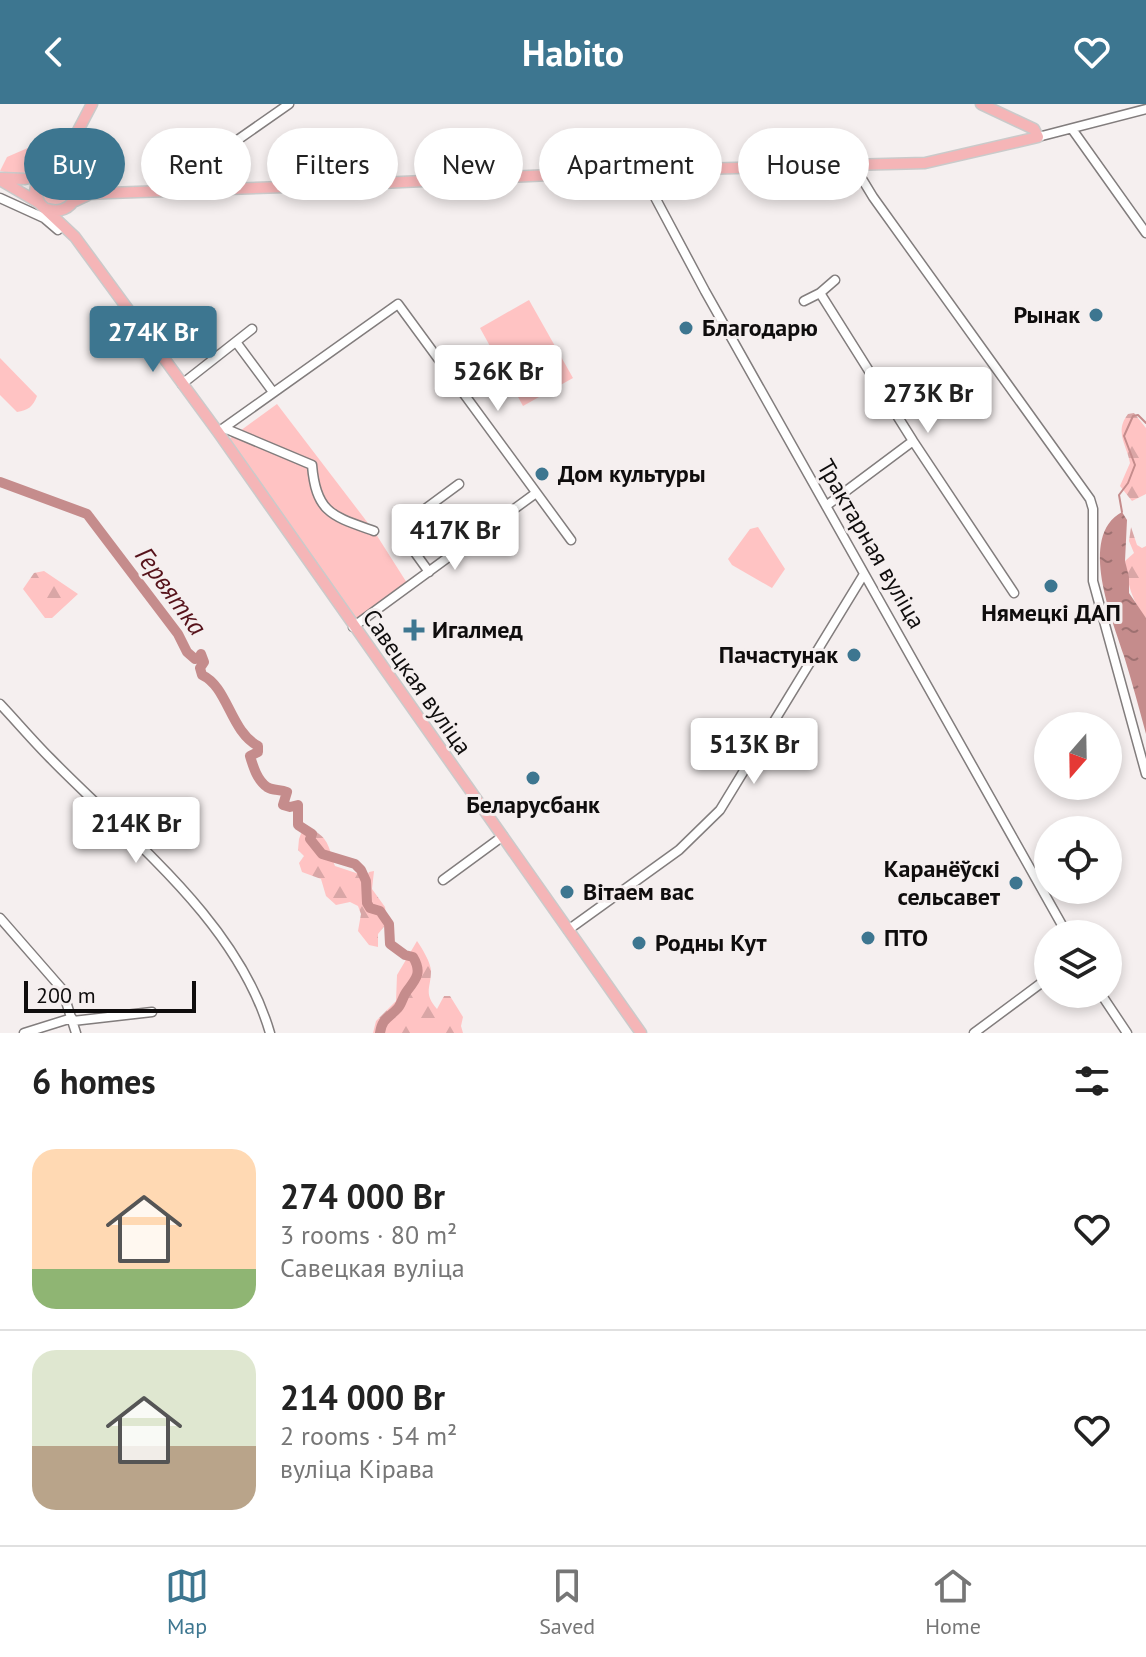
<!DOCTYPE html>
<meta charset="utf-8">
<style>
:root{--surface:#fff;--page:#f6f6f6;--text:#222;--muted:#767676;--line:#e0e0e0;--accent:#3d7690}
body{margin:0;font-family:"PT Sans",sans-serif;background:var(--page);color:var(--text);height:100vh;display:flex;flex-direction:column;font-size:30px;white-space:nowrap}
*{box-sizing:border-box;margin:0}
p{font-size:26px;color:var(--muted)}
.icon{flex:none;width:44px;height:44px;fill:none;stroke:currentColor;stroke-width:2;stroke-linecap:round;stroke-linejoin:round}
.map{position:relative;height:929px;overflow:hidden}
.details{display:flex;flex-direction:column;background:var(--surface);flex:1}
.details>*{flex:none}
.hud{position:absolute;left:24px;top:24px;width:1098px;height:72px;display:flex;gap:16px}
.needle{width:52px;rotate:200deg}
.controls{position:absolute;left:1034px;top:608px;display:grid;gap:16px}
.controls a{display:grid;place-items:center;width:88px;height:88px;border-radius:50%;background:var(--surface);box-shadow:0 4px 12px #0003;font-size:40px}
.scale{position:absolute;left:24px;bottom:20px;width:172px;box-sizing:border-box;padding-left:8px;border:4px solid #0f0d0d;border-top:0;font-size:22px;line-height:28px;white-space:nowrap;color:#0f0d0d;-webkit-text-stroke:6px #f5efef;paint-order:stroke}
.price{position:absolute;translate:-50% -68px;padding:0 18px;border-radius:8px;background:#fff;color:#222;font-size:26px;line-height:52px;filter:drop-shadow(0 2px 4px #0008)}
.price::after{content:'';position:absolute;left:50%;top:48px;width:24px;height:18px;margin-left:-12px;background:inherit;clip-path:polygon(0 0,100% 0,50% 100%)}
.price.current{background:var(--accent);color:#fff}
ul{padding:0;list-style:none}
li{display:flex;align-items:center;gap:24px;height:200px;padding:0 32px}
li+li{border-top:2px solid var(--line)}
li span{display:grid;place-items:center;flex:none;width:224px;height:160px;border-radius:24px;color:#555}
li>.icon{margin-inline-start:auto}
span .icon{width:96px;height:96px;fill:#fffc;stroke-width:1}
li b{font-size:34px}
h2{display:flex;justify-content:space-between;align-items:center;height:96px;padding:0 32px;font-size:34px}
.pill{padding:0 28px;border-radius:36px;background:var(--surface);box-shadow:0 4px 12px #0003;font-size:28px;line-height:72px}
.pill.current{background:var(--accent);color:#fff}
header{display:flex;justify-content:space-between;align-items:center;height:104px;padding:0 32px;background:var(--accent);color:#fff;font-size:36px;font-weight:700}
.tabs{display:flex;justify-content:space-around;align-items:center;height:112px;border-top:2px solid var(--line);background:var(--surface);font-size:22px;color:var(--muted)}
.tabs a{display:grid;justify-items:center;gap:4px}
.tabs .current{color:var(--accent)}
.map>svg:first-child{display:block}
.green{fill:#ffc3c3}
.forest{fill:url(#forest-firs)}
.water{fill:url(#water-ripples)}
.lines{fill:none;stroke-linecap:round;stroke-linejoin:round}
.stream{stroke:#c58c8c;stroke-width:2}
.river{stroke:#c58c8c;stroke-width:10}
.minor-casing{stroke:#827d7d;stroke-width:11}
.major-casing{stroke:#cacaca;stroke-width:13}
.minor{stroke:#fff;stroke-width:8}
.major{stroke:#f5b5b7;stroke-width:10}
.poi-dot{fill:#3d7690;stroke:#f5efef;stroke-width:3}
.labels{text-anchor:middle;stroke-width:6;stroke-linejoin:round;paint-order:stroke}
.poi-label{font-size:24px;font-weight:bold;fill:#0f0d0d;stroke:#f5efef;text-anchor:start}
.street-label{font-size:24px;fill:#0f0d0d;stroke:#f5efef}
.water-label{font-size:26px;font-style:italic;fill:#56121a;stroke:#f5efef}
</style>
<header><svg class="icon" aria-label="back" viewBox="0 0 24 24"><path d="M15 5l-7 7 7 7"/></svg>Habito<svg class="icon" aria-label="heart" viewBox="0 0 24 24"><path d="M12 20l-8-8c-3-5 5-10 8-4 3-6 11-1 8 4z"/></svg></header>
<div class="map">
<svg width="1146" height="929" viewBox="0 0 1146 929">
<defs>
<pattern id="forest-firs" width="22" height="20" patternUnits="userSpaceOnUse" patternTransform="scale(2)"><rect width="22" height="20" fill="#ffc3c3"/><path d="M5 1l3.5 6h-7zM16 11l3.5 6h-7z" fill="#d9a6a6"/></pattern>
<pattern id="water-ripples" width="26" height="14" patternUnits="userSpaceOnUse" patternTransform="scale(2)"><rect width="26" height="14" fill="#c58c8c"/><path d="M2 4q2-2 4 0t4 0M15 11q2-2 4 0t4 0" fill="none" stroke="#9e7171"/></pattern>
</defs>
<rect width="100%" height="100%" fill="#f5efef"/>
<path class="green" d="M44 37 61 44C41 66 30 73 0 67L7 53Z
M40 86a16 16 0 1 1 32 0a16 16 0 1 1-32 0Z
M529 196 573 274 523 302 480 224Z
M0 254 37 292C33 303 28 306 17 308L0 291Z
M277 300 374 427 407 479 356 515 229 335Z
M758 423 785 465 772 484 732 461 728 455 750 425Z"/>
<path class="forest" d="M1134 309 1146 324V390L1132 397 1120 382 1130 359C1127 341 1114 328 1128 310Z
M1131 423 1137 441 1142 444 1146 442V514C1131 496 1128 480 1125 457L1134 449 1129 437Z
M44 467 78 490 52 514H45L23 485 34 469Z
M311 725C330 734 329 746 335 762L359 770 363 780 369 768 374 767 372 785 385 803 387 819 378 830V843L369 841 358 827 361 810 358 802 350 798 336 801 326 792 321 775 302 768 299 759 304 752 298 746 299 735 302 727Z
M417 837C422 844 431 859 431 867 431 884 423 889 437 905L444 892H450L463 913 461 922 463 929H373L376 917 396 897 397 871Z"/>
<path class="water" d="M1122 408 1127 416 1125 457 1129 473V489L1146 514V630C1139 604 1132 578 1124 552 1113 517 1077 432 1122 408Z"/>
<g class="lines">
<path class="stream" d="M1122 408 1119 391 1128 379 1135 361 1124 332 1133 312 1138 311 1146 319"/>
<path class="river" d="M0 378 87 410 178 530 187 548 195 555 199 554 201 550 204 558 200 564 202 571C228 583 230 627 258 642V648L250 652C253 662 257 676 267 683 273 687 280 685 287 688L283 701 290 703 298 701V721L312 730 310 735 322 750 355 760 361 766 366 777 367 799 370 804 380 807 389 820 390 840 405 851 413 853C422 868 417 874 407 887 403 892 402 899 398 904 389 914 382 914 380 929"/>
<defs>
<path id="minor" d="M1072 25 1146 129
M1038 33 1146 5
M853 60 873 93 1090 395 1093 405V477L1146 670
M648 67 649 82 705 187 1067 830
M185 86 186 72 289 0
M0 94 44 114 58 126
M820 189 913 337 1014 489
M804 197 820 189 835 176
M236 238 273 288
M182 280 252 225
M224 324 312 361C316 409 332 412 374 427
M218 328 398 200 571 436
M826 402 913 337
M429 468 398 425 459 380
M353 523 536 389
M0 600C17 618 33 637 50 654 129 735 237 816 270 929
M443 776 503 732
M0 814 62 885 76 929
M568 826 679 746 720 706 864 470
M1101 890 1127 929
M73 917 152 908
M24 929 72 914
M974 929 1048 874"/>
<path id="major" d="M46 67 71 40 92 0
M1 74 25 75 42 71
M0 76 39 99
M108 89 82 80 69 69 57 65 42 71 36 82 35 88 40 100 75 133 218 328 641 929
M75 97 90 90 108 89 316 82 659 66 925 59 1038 33 1034 25 981 0
M47 105C60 109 70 105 76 93"/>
</defs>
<use href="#minor" class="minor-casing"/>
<use href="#major" class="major-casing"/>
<use href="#minor" class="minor"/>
<use href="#major" class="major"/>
</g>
<g class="poi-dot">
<circle cx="1096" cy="211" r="8"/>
<circle cx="686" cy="224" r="8"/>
<circle cx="542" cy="370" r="8"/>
<circle cx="1051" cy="482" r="8"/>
<path d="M410 514h8v8h8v8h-8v8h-8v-8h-8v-8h8z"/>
<circle cx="854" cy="551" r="8"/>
<circle cx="533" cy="674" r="8"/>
<circle cx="1016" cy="779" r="8"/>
<circle cx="567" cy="788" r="8"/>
<circle cx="868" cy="834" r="8"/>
<circle cx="639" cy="839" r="8"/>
</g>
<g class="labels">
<g class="poi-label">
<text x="1080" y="219" text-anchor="end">Рынак</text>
<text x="702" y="232">Благодарю</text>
<text x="558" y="378">Дом культуры</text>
<text x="1051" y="517" text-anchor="middle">Нямецкі ДАП</text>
<text x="432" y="534">Игалмед</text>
<text x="838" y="559" text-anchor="end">Пачастунак</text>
<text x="533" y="709" text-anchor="middle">Беларусбанк</text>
<text x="1000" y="773" text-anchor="end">Каранёўскі<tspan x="1000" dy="28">сельсавет</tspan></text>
<text x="583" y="796">Вітаем вас</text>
<text x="884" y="842">ПТО</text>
<text x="655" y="847">Родны Кут</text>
</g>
<g class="street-label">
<text transform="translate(871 440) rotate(60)" y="8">Трактарная вуліца</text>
<text transform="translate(417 578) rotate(55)" y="8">Савецкая вуліца</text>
</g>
<g class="water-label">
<text transform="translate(171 487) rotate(54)" y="9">Гервятка</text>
</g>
</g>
</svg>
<div class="controls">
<a><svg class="needle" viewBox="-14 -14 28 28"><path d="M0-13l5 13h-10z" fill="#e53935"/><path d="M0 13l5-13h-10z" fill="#767676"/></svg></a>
<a><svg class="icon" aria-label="locate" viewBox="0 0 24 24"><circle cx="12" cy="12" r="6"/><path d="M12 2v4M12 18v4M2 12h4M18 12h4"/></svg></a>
<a><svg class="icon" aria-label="layers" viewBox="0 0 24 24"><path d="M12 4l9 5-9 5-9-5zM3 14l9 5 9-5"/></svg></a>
</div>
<div class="scale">200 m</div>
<b class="price current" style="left:153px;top:270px">274K Br</b>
<b class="price" style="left:498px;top:309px">526K Br</b>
<b class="price" style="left:928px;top:331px">273K Br</b>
<b class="price" style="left:455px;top:468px">417K Br</b>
<b class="price" style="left:754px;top:682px">513K Br</b>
<b class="price" style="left:136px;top:761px">214K Br</b>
<div class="hud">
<a class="pill current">Buy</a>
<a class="pill">Rent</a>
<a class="pill">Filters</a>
<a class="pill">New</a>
<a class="pill">Apartment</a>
<a class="pill">House</a>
</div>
</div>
<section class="details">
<h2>6 homes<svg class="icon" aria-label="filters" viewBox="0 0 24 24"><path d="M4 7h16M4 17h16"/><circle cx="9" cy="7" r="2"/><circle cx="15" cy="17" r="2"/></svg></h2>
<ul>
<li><span style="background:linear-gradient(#ffd9b3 75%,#8fb573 0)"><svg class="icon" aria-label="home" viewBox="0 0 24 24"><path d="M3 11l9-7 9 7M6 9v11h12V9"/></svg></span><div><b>274 000 Br</b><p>3 rooms · 80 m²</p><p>Савецкая вуліца</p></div><svg class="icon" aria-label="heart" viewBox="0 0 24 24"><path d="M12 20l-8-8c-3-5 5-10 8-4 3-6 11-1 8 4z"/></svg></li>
<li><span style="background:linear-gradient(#dfe7d0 60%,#b9a48a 0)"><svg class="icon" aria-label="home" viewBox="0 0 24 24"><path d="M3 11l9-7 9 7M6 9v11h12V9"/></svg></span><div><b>214 000 Br</b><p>2 rooms · 54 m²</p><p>вуліца Кірава</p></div><svg class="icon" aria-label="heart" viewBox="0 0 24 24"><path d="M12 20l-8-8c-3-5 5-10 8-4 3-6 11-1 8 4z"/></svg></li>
</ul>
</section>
<nav class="tabs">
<a class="current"><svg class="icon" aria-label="map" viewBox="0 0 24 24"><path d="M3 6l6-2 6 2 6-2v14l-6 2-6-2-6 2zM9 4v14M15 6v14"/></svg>Map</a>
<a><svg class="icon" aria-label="saved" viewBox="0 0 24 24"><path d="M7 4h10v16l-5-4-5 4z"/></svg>Saved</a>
<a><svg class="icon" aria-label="home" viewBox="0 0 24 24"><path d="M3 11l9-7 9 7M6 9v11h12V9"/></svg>Home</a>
</nav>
